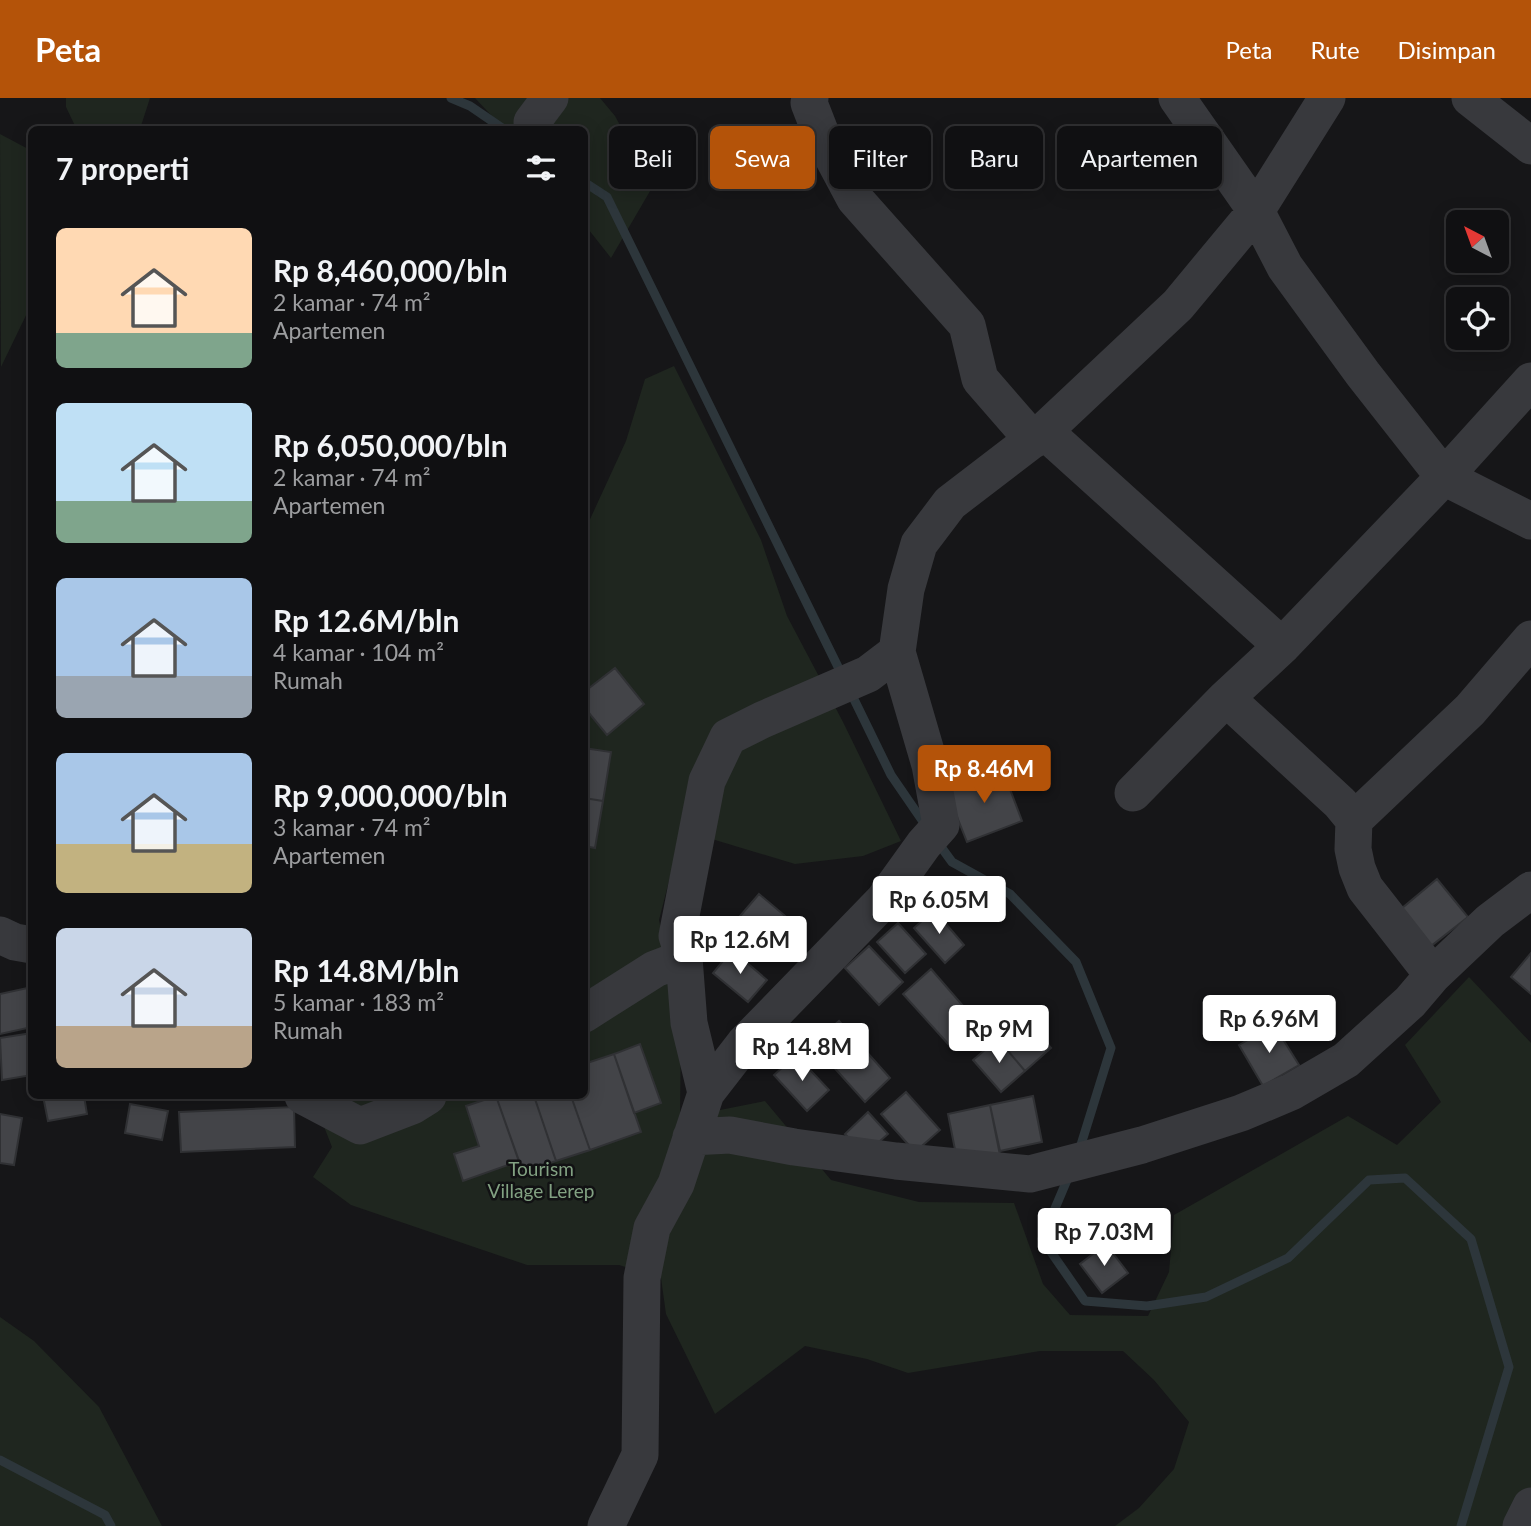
<!DOCTYPE html>
<html lang="id">
<meta charset="utf-8">
<style>
:root{--surface:#101012;--page:#19191b;--text:#f1f3f6;--muted:#9c9d9f;--line:#303032;--accent:#b45309}
body{margin:0;font-family:Lato,sans-serif;background:var(--page);color:var(--text);height:100vh;display:flex;flex-direction:column;font-size:26px;white-space:nowrap}
*{box-sizing:border-box;margin:0}
p{font-size:23px;color:var(--muted)}
.icon{flex:none;width:38px;height:38px;fill:none;stroke:currentColor;stroke-width:2;stroke-linecap:round;stroke-linejoin:round}
.map{position:relative;flex:1;overflow:hidden}
.drawer{position:absolute;left:28px;top:28px;width:560px;height:973px;display:flex;flex-direction:column;background:var(--surface);border-radius:10px;box-shadow:0 4px 18px #0003,0 0 0 2px var(--line)}
.drawer>*{flex:none}
.top-card{position:absolute;left:609px;top:28px;width:665px;height:63px;display:flex;gap:14px}
.needle{width:46px;rotate:319deg}
.fabs{position:absolute;left:1446px;top:112px;display:grid;gap:14px}
.fabs a{display:grid;place-items:center;width:63px;height:63px;border-radius:10px;background:var(--surface);box-shadow:0 4px 18px #0003,0 0 0 2px var(--line);font-size:35px}
.price{position:absolute;translate:-50% -60px;padding:0 16px;border-radius:7px;background:#fff;color:#222;font-size:23px;line-height:46px;filter:drop-shadow(0 2px 4px #0008)}
.price::after{content:'';position:absolute;left:50%;top:42px;width:21px;height:16px;margin-left:-10px;background:inherit;clip-path:polygon(0 0,100% 0,50% 100%)}
.price.on{background:var(--accent);color:#fff}
ul{padding:0;list-style:none}
li{display:flex;align-items:center;gap:21px;height:175px;padding:0 28px}
li span{display:grid;place-items:center;flex:none;width:196px;height:140px;border-radius:10px;color:#555}
li>.icon{margin-inline-start:auto}
span .icon{width:84px;height:84px;fill:#fffc;stroke-width:1}
li b{font-size:30px}
h2{display:flex;justify-content:space-between;align-items:center;height:84px;padding:0 28px;font-size:30px}
.chip{padding:0 24px;border-radius:10px;background:var(--surface);box-shadow:0 4px 18px #0003,0 0 0 2px var(--line);font-size:24px;line-height:63px}
.chip.on{background:var(--accent);color:#fff}
header{display:flex;align-items:center;gap:42px;box-sizing:border-box;height:98px;padding:0 35px;background:var(--accent);color:#fff}
header strong{font-size:33px}
nav{display:flex;gap:38px;margin-inline-start:auto;font-size:24px}
.map>svg:first-child{display:block}
.green{fill:#1f261f}
.lines{fill:none;stroke-linecap:round;stroke-linejoin:round}
.stream{stroke:#2d363b;stroke-width:9}
.building{fill:#434448;stroke:#303134;stroke-width:2}
.minor{stroke:#38393d;stroke-width:37}
.labels{text-anchor:middle;stroke-width:5;stroke-linejoin:round;paint-order:stroke}
.park-label{font-size:19px;fill:#82a182;stroke:#111113}
</style>
<header>
<strong>Peta</strong>
<nav><a>Peta</a><a>Rute</a><a>Disimpan</a></nav>
</header>
<div class="map">
<svg width="1531" height="1428" viewBox="0 0 1531 1428">
<rect width="100%" height="100%" fill="#161618"/>
<path class="green" d="M66 0H150L140 31 77 32 66 9Z
M475 0H600L615 18 653 88 611 160 585 127 584 32 504 31Z
M0 36 32 53 31 207 1 269Z
M674 268 761 442 787 518 843 624 901 743 863 758 795 766 682 732 659 822 681 925 680 1020 765 1003 831 1082 919 1104 1014 1105 1043 1186 1070 1217 1148 1218 1169 1174 1174 1117 1348 1018 1397 1047 1441 1004 1405 947 1469 879 1531 945V1428H1115L1139 1410 1174 1371 1189 1324 1154 1282 1123 1253H1040L908 1275 867 1261 805 1248 715 1316 666 1216 661 1180 619 1167H527L351 1107 313 1079 332 1049 312 998H584L586 430 626 343 645 281Z
M0 1219 34 1243 99 1309 162 1428H0Z"/>
<g class="lines">
<path class="stream" d="M451 0 470 8 505 32
M584 84 607 99 843 579
M849 591 891 677 926 728
M936 742 952 764 1010 796 1076 864 1111 950 1079 1053
M1070 1075 1042 1141 1085 1203 1147 1208 1206 1199 1288 1160 1369 1082 1405 1080 1471 1141 1509 1269 1461 1428
M0 1362 105 1417 111 1428"/>
</g>
<path class="building" d="M615 570 644 606 607 637 584 609V594Z
M584 650 611 654 603 703 584 700Z
M1002 670 1022 723 967 744 946 691Z
M584 700 603 703 595 750 584 748Z
M1437 781 1468 819 1431 848 1401 811Z
M759 796 803 833 779 861 735 824Z
M934 812 964 847 945 865 914 830Z
M898 825 926 856 905 875 877 844Z
M869 848 903 884 879 907 845 870Z
M732 852 767 882 748 904 713 875Z
M1531 855V896L1511 879Z
M931 871 977 924 950 948 903 896Z
M32 889V929L0 936V896Z
M1024 918 1051 950 1025 973 998 941Z
M839 923 890 980 865 1004 813 946Z
M1274 927 1299 967 1263 988 1239 947Z
M32 935V977L2 982 0 940Z
M998 941 1025 973 1001 994 973 962Z
M640 946 661 1005 634 1015 614 956Z
M614 956 641 1034 590 1052 571 998H584V966Z
M796 957 829 992 807 1013 774 977Z
M906 994 940 1032 915 1054 881 1016Z
M43 998H84L87 1016 48 1023Z
M496 998 519 1063 463 1083 454 1056 479 1048 466 1008Z
M496 998H534L556 1063 523 1075Z
M534 998H571L590 1052 556 1063Z
M1033 998 1042 1044 1000 1053 990 1007Z
M130 1006 168 1013 162 1042 125 1035Z
M990 1007 1000 1057 958 1067 948 1016Z
M294 1009 295 1049 181 1054 179 1014Z
M868 1014 888 1036 864 1057 845 1036Z
M0 1016 22 1020 14 1067 0 1065Z
M1106 1146 1128 1175 1102 1195 1080 1166Z"/>
<g class="lines">
<path class="minor" d="M810 0 809 5 823 41 855 101 967 227 980 281 1033 342
M1177 0 1256 113 1285 169 1363 276 1444 379 1531 423
M1470 0 1531 48
M532 24 550 0
M1044 333 1282 548
M1226 600 1340 705 1354 722 1353 751 1357 770 1365 790 1433 877
M1133 695 1226 600 1282 548 1444 379 1531 283
M1354 722 1470 612 1531 541
M0 837 15 844 32 847
M584 916 655 871 684 860
M706 995 744 946 883 803 924 746 941 727 930 667 897 554
M303 998 360 1028 412 1008 428 998
M691 1039 730 1037 794 1049 896 1063 1030 1076 1142 1047 1241 1015 1291 994 1346 962 1410 904 1433 877 1490 823 1531 792
M606 1428 640 1357 642 1180 652 1130 676 1086 706 995 689 925 684 860 677 838 707 683 728 639 762 622 868 576 897 554 906 491 919 446 950 405 1044 333 1178 207 1256 113 1327 0
M1521 1428 1531 1408"/>
</g>
<g class="labels">
<g class="park-label">
<text x="541" y="1078">Tourism<tspan x="541" dy="22">Village Lerep</tspan></text>
</g>
</g>
</svg>
<div class="fabs">
<a><svg class="needle" viewBox="-14 -14 28 28"><path d="M0-13l5 13h-10z" fill="#e53935"/><path d="M0 13l5-13h-10z" fill="#9c9d9f"/></svg></a>
<a><svg class="icon" aria-label="locate" viewBox="0 0 24 24"><circle cx="12" cy="12" r="6"/><path d="M12 2v4M12 18v4M2 12h4M18 12h4"/></svg></a>
</div>
<b class="price on" style="left:984px;top:707px">Rp 8.46M</b>
<b class="price" style="left:939px;top:838px">Rp 6.05M</b>
<b class="price" style="left:740px;top:878px">Rp 12.6M</b>
<b class="price" style="left:1269px;top:957px">Rp 6.96M</b>
<b class="price" style="left:999px;top:967px">Rp 9M</b>
<b class="price" style="left:802px;top:985px">Rp 14.8M</b>
<b class="price" style="left:1104px;top:1170px">Rp 7.03M</b>
<div class="top-card">
<a class="chip">Beli</a>
<a class="chip on">Sewa</a>
<a class="chip">Filter</a>
<a class="chip">Baru</a>
<a class="chip">Apartemen</a>
</div>
<section class="drawer">
<h2>7 properti<svg class="icon" aria-label="filters" viewBox="0 0 24 24"><path d="M4 7h16M4 17h16"/><circle cx="9" cy="7" r="2"/><circle cx="15" cy="17" r="2"/></svg></h2>
<ul>
<li><span style="background:linear-gradient(#ffd9b3 75%,#7fa58c 0)"><svg class="icon" aria-label="home" viewBox="0 0 24 24"><path d="M3 11l9-7 9 7M6 9v11h12V9"/></svg></span><div><b>Rp 8,460,000/bln</b><p>2 kamar · 74 m²</p><p>Apartemen</p></div></li>
<li><span style="background:linear-gradient(#bfe0f5 70%,#7fa58c 0)"><svg class="icon" aria-label="home" viewBox="0 0 24 24"><path d="M3 11l9-7 9 7M6 9v11h12V9"/></svg></span><div><b>Rp 6,050,000/bln</b><p>2 kamar · 74 m²</p><p>Apartemen</p></div></li>
<li><span style="background:linear-gradient(#a9c7e8 70%,#9aa5b1 0)"><svg class="icon" aria-label="home" viewBox="0 0 24 24"><path d="M3 11l9-7 9 7M6 9v11h12V9"/></svg></span><div><b>Rp 12.6M/bln</b><p>4 kamar · 104 m²</p><p>Rumah</p></div></li>
<li><span style="background:linear-gradient(#a9c7e8 65%,#c2b280 0)"><svg class="icon" aria-label="home" viewBox="0 0 24 24"><path d="M3 11l9-7 9 7M6 9v11h12V9"/></svg></span><div><b>Rp 9,000,000/bln</b><p>3 kamar · 74 m²</p><p>Apartemen</p></div></li>
<li><span style="background:linear-gradient(#c9d6e8 70%,#b9a48a 0)"><svg class="icon" aria-label="home" viewBox="0 0 24 24"><path d="M3 11l9-7 9 7M6 9v11h12V9"/></svg></span><div><b>Rp 14.8M/bln</b><p>5 kamar · 183 m²</p><p>Rumah</p></div></li>
</ul>
</section>
</div>
